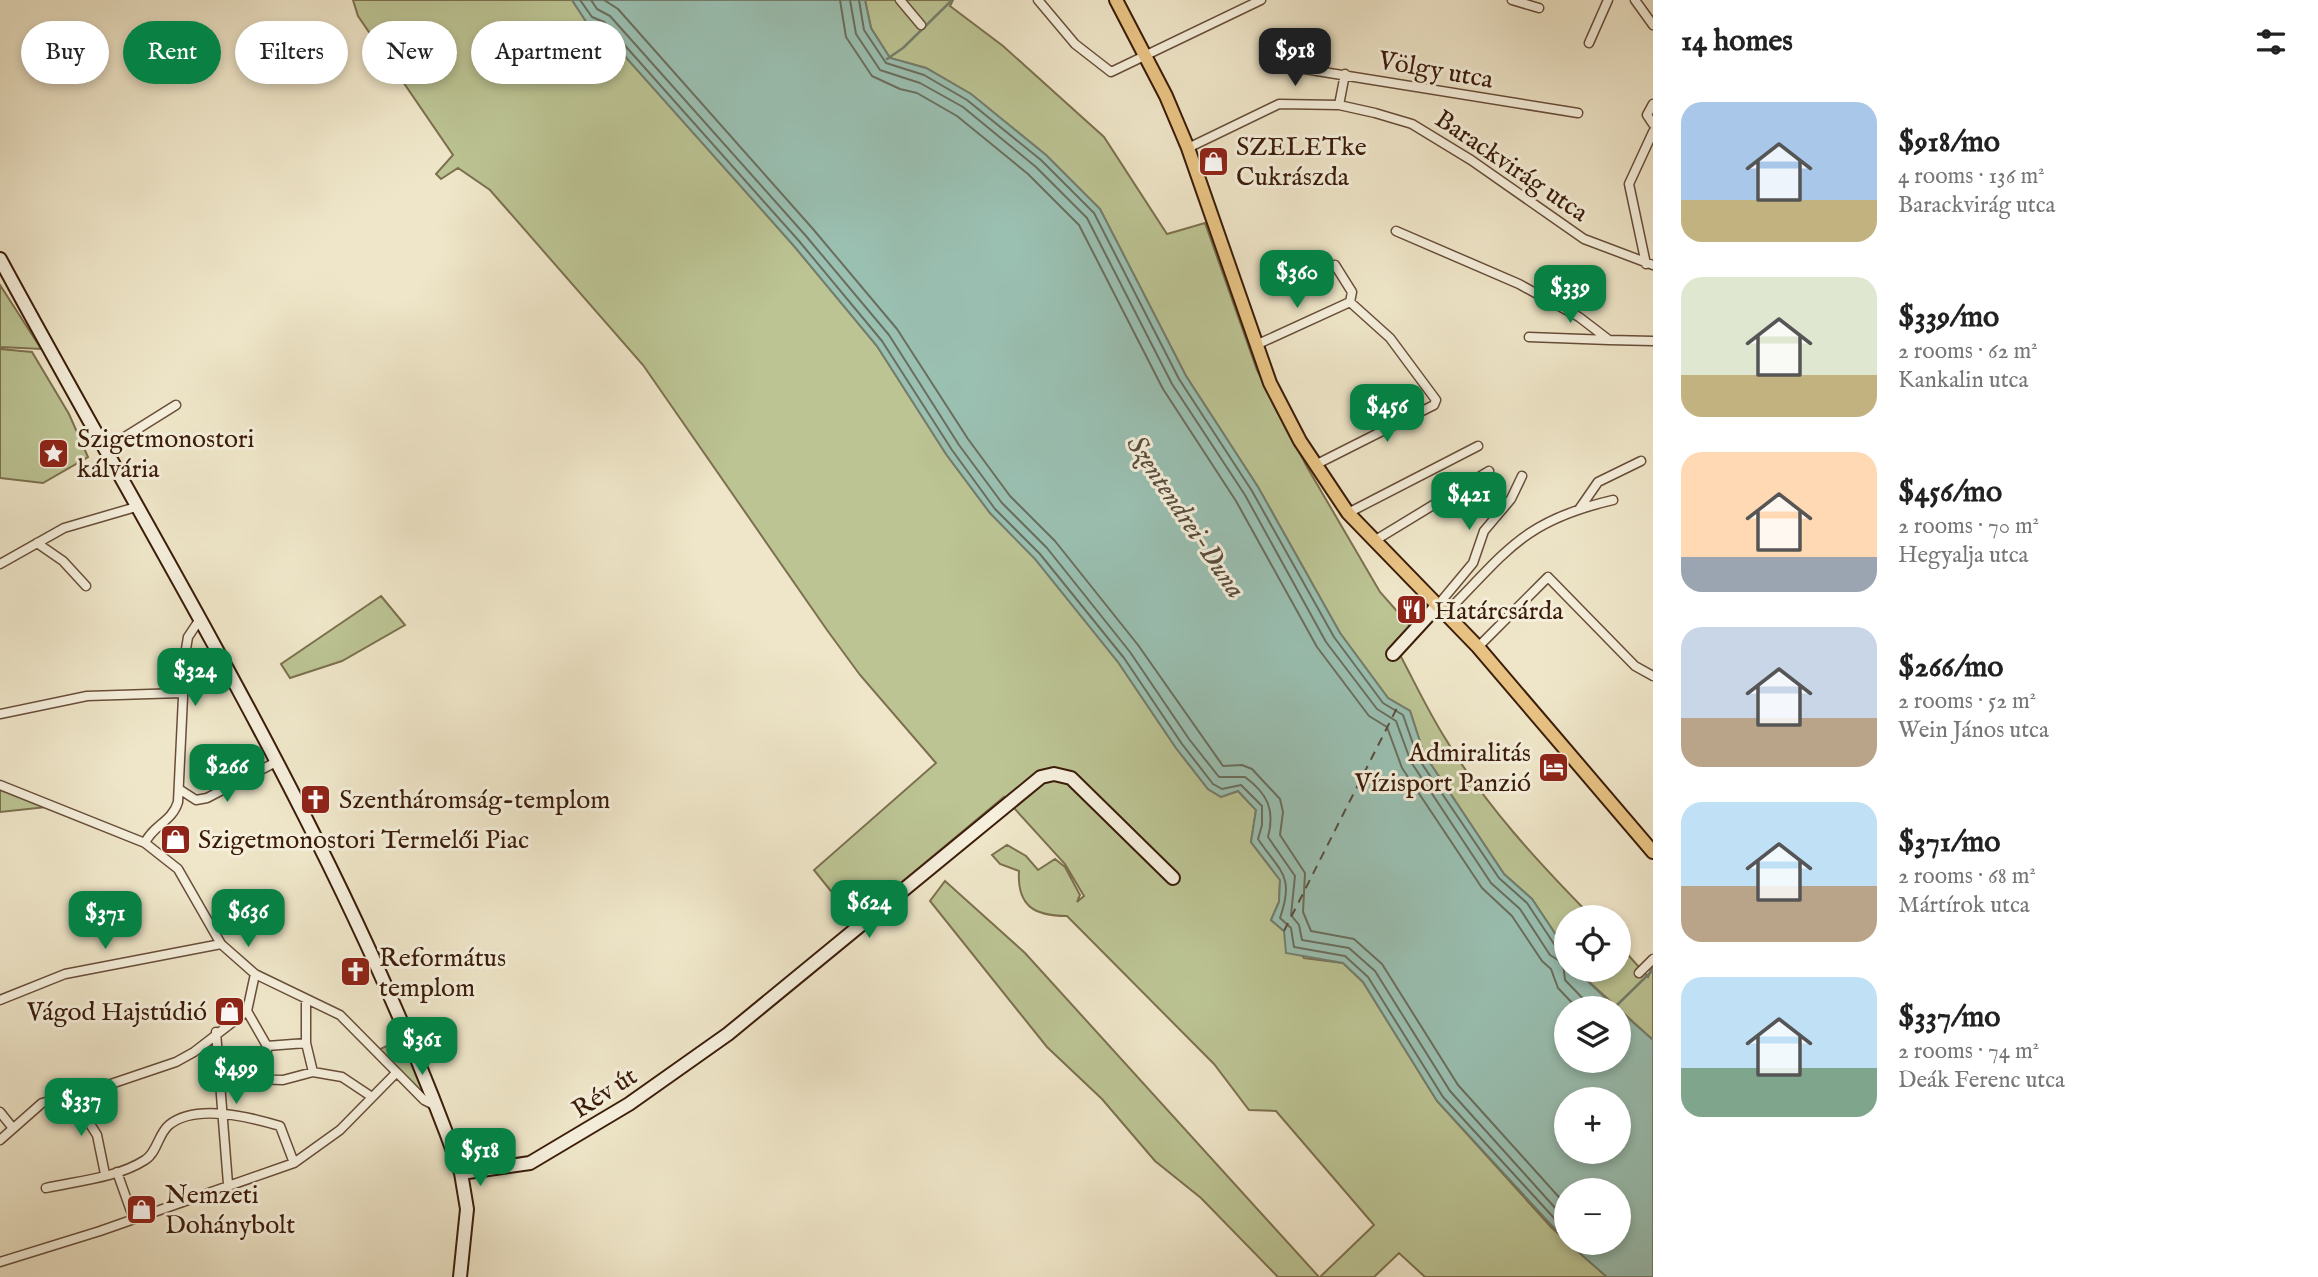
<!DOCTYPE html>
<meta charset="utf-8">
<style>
:root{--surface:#fff;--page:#f2f2f2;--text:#222;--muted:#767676;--accent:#0b8043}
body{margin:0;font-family:"IM FELL English",serif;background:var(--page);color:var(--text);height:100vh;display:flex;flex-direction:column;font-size:26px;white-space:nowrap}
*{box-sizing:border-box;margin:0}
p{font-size:23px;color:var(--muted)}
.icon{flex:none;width:38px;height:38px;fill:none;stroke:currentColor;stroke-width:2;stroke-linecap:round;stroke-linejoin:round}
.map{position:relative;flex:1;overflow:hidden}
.side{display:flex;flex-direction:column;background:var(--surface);width:665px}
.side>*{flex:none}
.hud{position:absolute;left:21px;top:21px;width:665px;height:63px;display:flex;gap:14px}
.buttons{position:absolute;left:1554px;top:905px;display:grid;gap:14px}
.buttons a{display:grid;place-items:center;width:77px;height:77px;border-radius:50%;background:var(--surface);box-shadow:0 4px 10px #0003;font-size:35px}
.price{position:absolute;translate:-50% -60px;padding:0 16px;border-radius:14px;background:var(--accent);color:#fff;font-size:23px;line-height:46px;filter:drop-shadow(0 2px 4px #0008)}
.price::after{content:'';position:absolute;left:50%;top:42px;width:21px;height:16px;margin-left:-10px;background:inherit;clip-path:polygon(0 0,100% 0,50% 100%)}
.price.selected{background:#222;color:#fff}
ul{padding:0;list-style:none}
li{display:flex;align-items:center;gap:21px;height:175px;padding:0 28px}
li span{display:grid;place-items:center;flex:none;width:196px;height:140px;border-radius:21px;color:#555}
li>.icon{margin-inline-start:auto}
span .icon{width:84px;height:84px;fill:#fffc;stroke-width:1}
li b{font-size:30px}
h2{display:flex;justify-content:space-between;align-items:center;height:84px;padding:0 28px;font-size:30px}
.chip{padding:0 24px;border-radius:32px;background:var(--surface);box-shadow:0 4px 10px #0003;font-size:24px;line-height:63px}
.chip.selected{background:var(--accent);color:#fff}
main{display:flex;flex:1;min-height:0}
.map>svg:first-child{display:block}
.green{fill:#bcc494;stroke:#7c704e;stroke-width:2}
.water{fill:#9ac0b2;stroke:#747e6e;stroke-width:2;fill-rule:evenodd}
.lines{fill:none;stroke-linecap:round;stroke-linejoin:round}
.shore{stroke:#6a6e5e;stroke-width:2}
.stream{stroke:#747e6e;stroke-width:2.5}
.ferry{stroke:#584d3c;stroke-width:2;stroke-dasharray:9 7;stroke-linecap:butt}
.street-casing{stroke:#684e39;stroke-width:11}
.secondary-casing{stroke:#3b1c09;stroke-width:16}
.primary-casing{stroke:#3b1c09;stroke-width:16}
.street{stroke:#f5efdc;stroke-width:8}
.secondary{stroke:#f5efdc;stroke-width:12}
.primary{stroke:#e8c384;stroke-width:12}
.labels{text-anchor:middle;stroke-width:6;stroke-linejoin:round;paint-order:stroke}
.street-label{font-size:26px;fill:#3b1c09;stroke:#f5efdc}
.poi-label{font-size:26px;fill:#3b1c09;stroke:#f5efdc;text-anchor:start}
.water-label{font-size:28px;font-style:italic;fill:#584d3c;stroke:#f5efdc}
</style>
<main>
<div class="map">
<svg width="1653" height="1277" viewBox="0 0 1653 1277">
<rect width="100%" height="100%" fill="#efe6c9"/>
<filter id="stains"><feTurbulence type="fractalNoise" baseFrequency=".00286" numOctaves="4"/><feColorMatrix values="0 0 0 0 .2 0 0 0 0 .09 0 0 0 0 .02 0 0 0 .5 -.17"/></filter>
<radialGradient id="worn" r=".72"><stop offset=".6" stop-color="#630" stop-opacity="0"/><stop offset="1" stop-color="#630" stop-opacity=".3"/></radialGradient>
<path class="green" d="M353 0H572L587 23 599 27 794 246 877 346 946 454 990 513 1035 558 1118 662 1176 748 1208 789 1221 797 1238 791 1256 810 1251 842 1280 880 1279 902 1271 920 1284 931 1304 958 1343 963 1363 982 1437 1101 1551 1227 1607 1277H1425L1399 1253 1374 1277H1320L1374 1225 1276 1111 1249 1110 1214 1064 1067 916C1034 916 1017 906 1019 871L1000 864 992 855 1007 845 1026 856 1038 870 1055 859 1065 867 1080 895 1077 902 1084 896 1065 864 1004 797 855 921 814 870 936 763 860 675 827 630 643 365 490 190 458 168 441 179 436 174 453 155 358 16Z
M865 0H953L950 6 1003 46 1104 137 1167 234 1205 223 1257 370 1307 467 1380 592 1418 635 1399 653C1414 681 1428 711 1445 738 1485 805 1538 862 1592 917H1566V950L1532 899 1504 874 1424 754 1410 711 1388 698 1340 633 1258 487 1186 376 1100 209 1046 155 971 94 926 68 890 58 871 28Z
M0 285 38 344 41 349 0 347Z
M0 349 32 352 69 414 88 457 43 483 0 478Z
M381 596 405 625 342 661 290 678 281 664Z
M0 787 47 807 0 812Z
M945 881 1025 953 1319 1277H1278L1201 1198 1155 1161 1102 1099 1047 1047 930 901Z
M1619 945 1648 977 1653 965V1040L1576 970H1619Z
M402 1039 425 1095 378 1050Z"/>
<path class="water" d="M572 0H865L871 28 890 58 926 68 971 94 1046 155 1100 209 1186 376 1258 487 1340 633 1388 698 1410 711 1424 754 1504 874 1532 899 1566 950V970H1576L1616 1008H1566V1060H1619V1010L1653 1040V1277H1607L1568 1243 1619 1242V1190H1566V1241L1437 1101 1363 982 1343 963 1286 953 1284 931 1271 920 1279 902 1280 880 1251 842 1256 810 1238 791 1221 797 1208 789 1176 748 1118 662 1035 559 990 513 946 454 877 346 794 246 599 27 587 23ZM1566 1099H1619V1152H1566Z"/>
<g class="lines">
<path class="shore" d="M580 0 592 17 604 22 799 241 882 341 952 450 995 509 1040 554 1124 658 1182 744 1213 784 1222 789 1241 785 1262 806V825L1258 839C1280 872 1295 875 1280 918L1291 928 1294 947 1345 956 1368 977 1443 1097 1566 1231
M591 0 597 9 610 16 806 236 889 335 959 445 1002 503 1047 548 1130 652 1189 739 1219 777H1245C1268 794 1275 810 1268 837L1295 876 1291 915 1299 925 1302 940 1349 948 1375 971 1450 1091 1566 1220
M604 0 618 9 813 229 897 329 968 439 1010 496 1055 541 1138 645 1223 766 1242 765 1252 769 1280 799 1283 812 1280 835 1305 873 1303 912 1311 931 1354 939 1382 964 1458 1085 1566 1205
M840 0 846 37 872 76 900 89 917 93 957 116 1028 174 1079 225 1163 389 1236 501 1317 647 1369 716 1387 727 1402 768 1482 888 1512 916 1542 961 1551 969 1558 988 1577 1008
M850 0 856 34 880 70 920 83 963 107 1036 167 1087 218 1172 384 1245 495 1326 642 1377 709 1396 721 1411 762 1491 883 1520 909 1550 955 1563 963 1565 980 1592 1008
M859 0 864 30 886 63 924 75 967 100 1041 160 1094 213 1179 379 1252 491 1334 637 1383 703 1403 715 1418 758 1499 878 1527 903 1558 950 1566 953"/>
<path class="stream" d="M887 59 903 48 952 0
M1614 1008 1653 970"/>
<path class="ferry" d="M1284 931 1399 704"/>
<defs>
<path id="street" d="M900 0 921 25
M1038 0 1075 44 1111 72 1261 0
M1512 0 1539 8
M1635 0 1653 25
M1589 43 1608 0
M1286 66 1578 113
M1653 104 1647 115 1653 124
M1339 105 1345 74
M1188 148 1279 104 1339 105 1375 113 1412 124 1471 160 1584 239 1653 265
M1396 231 1519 284 1579 317 1609 340 1653 341
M1646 264 1629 184 1653 132
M1335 265 1352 292 1350 302
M1529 337 1609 340
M1256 345 1350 302
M104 450 176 405
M1315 465 1434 405 1436 400 1390 338 1350 302
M1580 508 1598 482 1641 461
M1348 513 1478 446
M1374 541 1489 471
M37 543 63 561 86 586
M0 564 64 528 136 507
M1438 605 1473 563 1484 531 1511 499 1522 476
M1446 613C1507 551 1523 521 1613 500
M1478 647 1548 577 1635 666 1653 676
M0 714 87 696 181 693
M0 785 145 843 178 869 221 944 255 974 340 1015 424 1100 432 1104
M179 789 196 800 207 798 276 762
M145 843C153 825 172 822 178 802L185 655 188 637 198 622
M1639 973 1653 959
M306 999V1043
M0 1000 65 974 221 944
M247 1011 267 1046 266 1079
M216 1032 228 1184
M267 1046 306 1043 313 1072
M222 1078 283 1080 313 1072 342 1077 372 1097
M72 1096 97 1135 105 1174
M0 1112 12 1127
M0 1140 42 1103 96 1089 176 1062 194 1052 247 1011 255 974
M117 1172 133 1217
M46 1188C77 1181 117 1178 145 1160 157 1153 158 1134 169 1125 196 1103 250 1117 280 1126L294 1163
M0 1262 100 1231 294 1163 340 1130 396 1073"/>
<path id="secondary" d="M0 259C162 559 346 851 461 1173L467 1209 460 1277
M1393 654 1438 605
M461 1173 530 1163 629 1104 728 1034 1041 777 1054 774 1071 778 1173 878"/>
<path id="primary" d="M1116 0 1166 96 1188 148 1270 383 1300 441 1348 513 1478 647 1653 852"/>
</defs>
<use href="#street" class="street-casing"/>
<use href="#secondary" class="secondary-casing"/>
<use href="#primary" class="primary-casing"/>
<use href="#street" class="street"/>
<use href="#secondary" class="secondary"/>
<use href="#primary" class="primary"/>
</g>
<defs>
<symbol id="shop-square" viewBox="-11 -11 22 22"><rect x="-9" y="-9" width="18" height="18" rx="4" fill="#8f2418" stroke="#f5efdc"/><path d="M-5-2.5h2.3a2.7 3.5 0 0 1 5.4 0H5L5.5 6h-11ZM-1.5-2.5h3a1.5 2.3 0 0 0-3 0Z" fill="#fff"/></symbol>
<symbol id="sight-square" viewBox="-11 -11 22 22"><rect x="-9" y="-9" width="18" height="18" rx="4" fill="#8f2418" stroke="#f5efdc"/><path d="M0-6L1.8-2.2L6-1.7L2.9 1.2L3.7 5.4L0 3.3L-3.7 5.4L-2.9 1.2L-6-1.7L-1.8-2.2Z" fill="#fff"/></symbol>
<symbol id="restaurant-square" viewBox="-11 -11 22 22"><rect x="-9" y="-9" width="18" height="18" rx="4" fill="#8f2418" stroke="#f5efdc"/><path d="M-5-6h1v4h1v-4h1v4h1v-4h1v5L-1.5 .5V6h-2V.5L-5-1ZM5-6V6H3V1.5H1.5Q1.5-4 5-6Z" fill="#fff"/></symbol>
<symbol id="hotel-square" viewBox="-11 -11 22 22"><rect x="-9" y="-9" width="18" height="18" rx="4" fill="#8f2418" stroke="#f5efdc"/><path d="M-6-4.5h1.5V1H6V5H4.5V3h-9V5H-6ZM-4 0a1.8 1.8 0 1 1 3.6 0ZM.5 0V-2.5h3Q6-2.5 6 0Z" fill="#fff"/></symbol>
<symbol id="church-square" viewBox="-11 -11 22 22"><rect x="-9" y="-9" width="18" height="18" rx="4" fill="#8f2418" stroke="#f5efdc"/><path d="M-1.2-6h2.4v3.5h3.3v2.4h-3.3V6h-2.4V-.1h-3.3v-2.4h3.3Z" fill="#fff"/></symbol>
</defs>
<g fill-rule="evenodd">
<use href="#shop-square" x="1196" y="144" width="35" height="35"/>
<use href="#sight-square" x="36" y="436" width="35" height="35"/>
<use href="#restaurant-square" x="1394" y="592" width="35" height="35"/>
<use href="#hotel-square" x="1536" y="750" width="35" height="35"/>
<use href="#church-square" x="298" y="782" width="35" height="35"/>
<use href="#shop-square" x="158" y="822" width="35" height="35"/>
<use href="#church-square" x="338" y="954" width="35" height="35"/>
<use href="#shop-square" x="212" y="994" width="35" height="35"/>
<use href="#shop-square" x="124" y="1192" width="35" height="35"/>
</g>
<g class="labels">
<g class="street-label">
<text transform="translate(1436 69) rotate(10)" y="9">Völgy utca</text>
<text transform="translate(1512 165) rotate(34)" y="9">Barackvirág utca</text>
<text transform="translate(604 1092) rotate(-33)" y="9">Rév út</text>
</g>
<g class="poi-label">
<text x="1236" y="155">SZELETke<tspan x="1236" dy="30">Cukrászda</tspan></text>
<text x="77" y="447">Szigetmonostori<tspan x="77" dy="30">kálvária</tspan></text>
<text x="1434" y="619">Határcsárda</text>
<text x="1531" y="761" text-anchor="end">Admiralitás<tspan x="1531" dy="30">Vízisport Panzió</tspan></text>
<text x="339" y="808">Szentháromság-templom</text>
<text x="198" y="848">Szigetmonostori Termelői Piac</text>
<text x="379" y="966">Református<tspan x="379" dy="30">templom</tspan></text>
<text x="207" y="1020" text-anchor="end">Vágod Hajstúdió</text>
<text x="165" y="1203">Nemzeti<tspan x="165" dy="30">Dohánybolt</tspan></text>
</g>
<g class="water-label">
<text transform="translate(1187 516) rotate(56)" y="10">Szentendrei-Duna</text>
</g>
</g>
<rect width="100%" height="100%" filter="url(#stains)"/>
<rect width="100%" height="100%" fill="url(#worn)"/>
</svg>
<div class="buttons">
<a><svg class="icon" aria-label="locate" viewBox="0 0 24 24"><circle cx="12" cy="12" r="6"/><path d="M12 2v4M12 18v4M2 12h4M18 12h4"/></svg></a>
<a><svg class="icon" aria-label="layers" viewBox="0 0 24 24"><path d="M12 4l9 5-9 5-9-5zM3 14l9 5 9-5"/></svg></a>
<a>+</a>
<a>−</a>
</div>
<b class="price selected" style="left:1295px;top:88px">$918</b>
<b class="price" style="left:1297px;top:310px">$360</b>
<b class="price" style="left:1570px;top:325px">$339</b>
<b class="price" style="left:1387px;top:444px">$456</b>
<b class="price" style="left:1469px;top:532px">$421</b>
<b class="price" style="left:195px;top:708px">$324</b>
<b class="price" style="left:227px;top:804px">$266</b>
<b class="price" style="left:869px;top:940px">$624</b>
<b class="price" style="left:248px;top:949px">$636</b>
<b class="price" style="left:105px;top:951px">$371</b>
<b class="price" style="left:422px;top:1077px">$361</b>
<b class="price" style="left:236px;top:1106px">$499</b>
<b class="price" style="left:81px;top:1138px">$337</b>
<b class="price" style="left:480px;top:1188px">$518</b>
<div class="hud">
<a class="chip">Buy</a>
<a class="chip selected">Rent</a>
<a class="chip">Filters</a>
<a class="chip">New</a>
<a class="chip">Apartment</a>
</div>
</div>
<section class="side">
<h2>14 homes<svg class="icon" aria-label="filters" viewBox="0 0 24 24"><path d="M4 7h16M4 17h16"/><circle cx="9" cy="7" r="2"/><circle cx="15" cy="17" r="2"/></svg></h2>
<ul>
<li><span style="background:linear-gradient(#a9c7e8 70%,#c2b280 0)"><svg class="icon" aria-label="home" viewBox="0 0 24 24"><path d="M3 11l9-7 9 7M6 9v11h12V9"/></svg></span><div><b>$918/mo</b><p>4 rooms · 136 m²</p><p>Barackvirág utca</p></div></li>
<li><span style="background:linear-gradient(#dfe7d0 70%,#c2b280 0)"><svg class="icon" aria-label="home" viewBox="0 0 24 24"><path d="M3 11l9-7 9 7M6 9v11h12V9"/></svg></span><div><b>$339/mo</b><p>2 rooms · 62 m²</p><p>Kankalin utca</p></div></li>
<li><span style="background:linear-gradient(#ffd9b3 75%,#9aa5b1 0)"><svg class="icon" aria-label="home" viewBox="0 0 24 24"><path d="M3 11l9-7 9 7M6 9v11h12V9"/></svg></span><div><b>$456/mo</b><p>2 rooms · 70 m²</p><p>Hegyalja utca</p></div></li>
<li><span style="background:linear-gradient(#c9d6e8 65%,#b9a48a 0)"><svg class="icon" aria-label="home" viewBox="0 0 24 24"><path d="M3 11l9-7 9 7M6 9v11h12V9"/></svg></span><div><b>$266/mo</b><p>2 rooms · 52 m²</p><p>Wein János utca</p></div></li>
<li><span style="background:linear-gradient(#bfe0f5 60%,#b9a48a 0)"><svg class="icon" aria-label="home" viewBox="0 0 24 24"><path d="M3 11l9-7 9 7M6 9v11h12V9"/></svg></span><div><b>$371/mo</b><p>2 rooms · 68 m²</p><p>Mártírok utca</p></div></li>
<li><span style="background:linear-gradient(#bfe0f5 65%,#7fa58c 0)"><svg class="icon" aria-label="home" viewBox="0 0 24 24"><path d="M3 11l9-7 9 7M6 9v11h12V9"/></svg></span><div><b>$337/mo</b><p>2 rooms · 74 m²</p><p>Deák Ferenc utca</p></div></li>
</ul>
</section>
</main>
